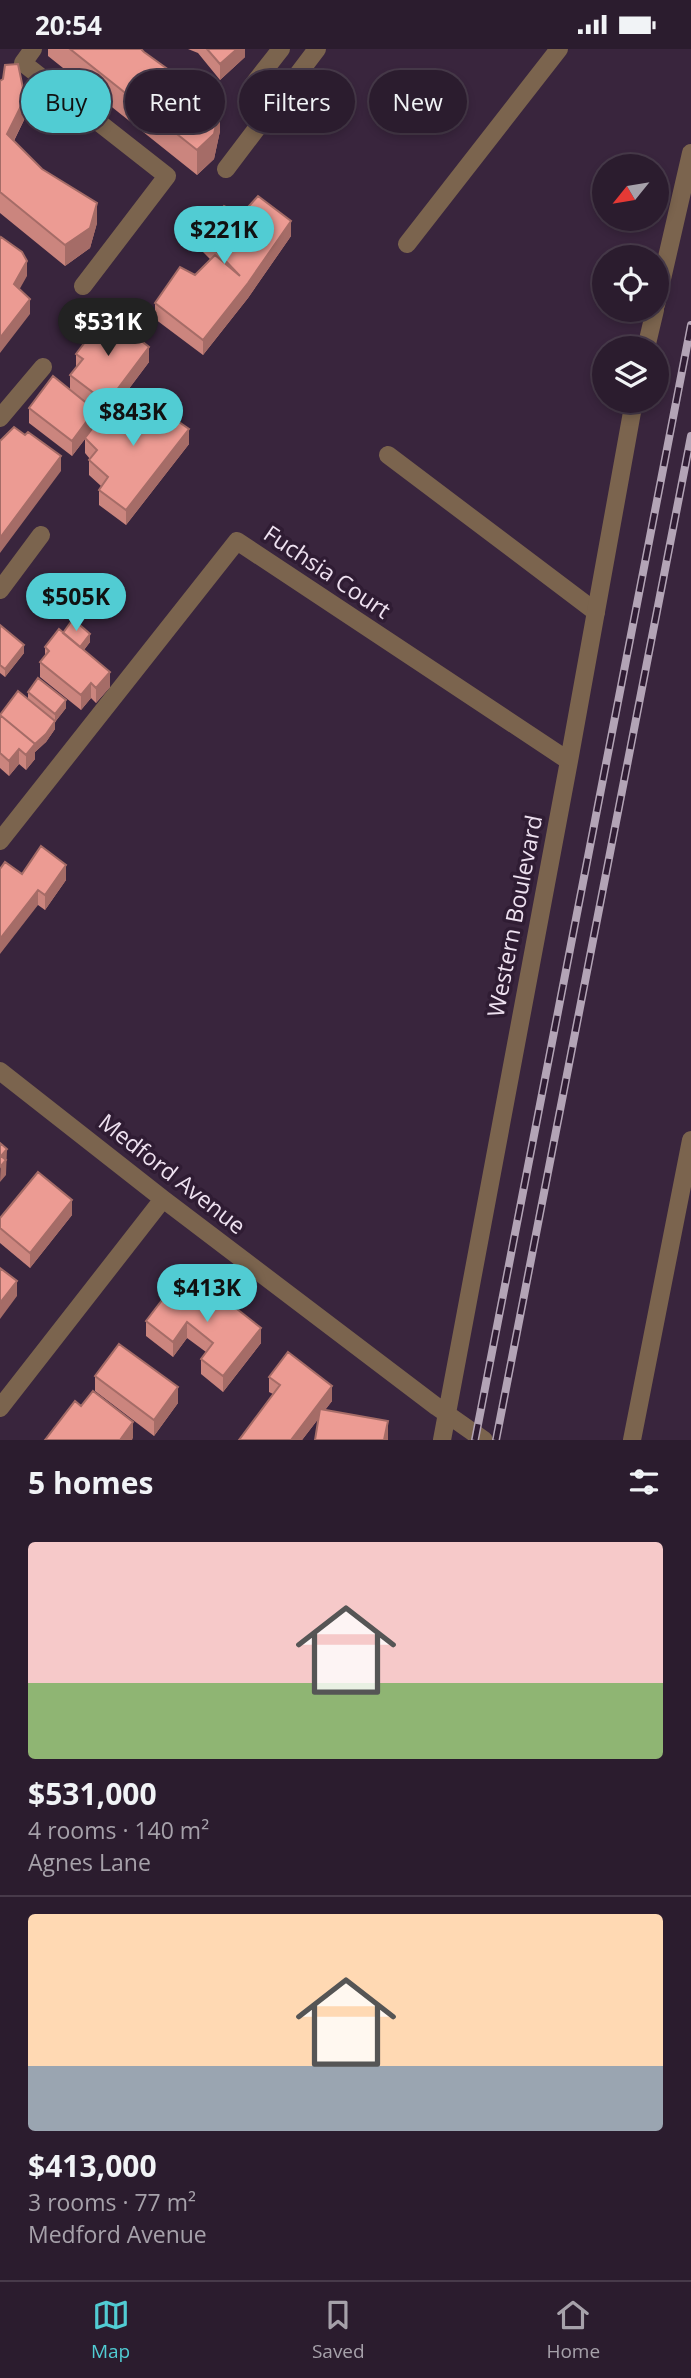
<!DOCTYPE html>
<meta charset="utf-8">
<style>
:root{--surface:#2b1c2e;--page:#37293a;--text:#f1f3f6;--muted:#a6a1aa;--line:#473a4a;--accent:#51ccd3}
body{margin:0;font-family:"Open Sans",sans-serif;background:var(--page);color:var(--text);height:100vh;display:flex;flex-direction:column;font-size:26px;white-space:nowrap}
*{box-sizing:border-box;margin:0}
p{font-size:23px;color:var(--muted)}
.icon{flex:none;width:38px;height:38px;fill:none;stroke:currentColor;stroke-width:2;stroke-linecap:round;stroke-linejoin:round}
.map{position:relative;height:1391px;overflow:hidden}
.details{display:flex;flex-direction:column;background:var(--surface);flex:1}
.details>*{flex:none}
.top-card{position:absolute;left:21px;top:21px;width:649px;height:63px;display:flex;gap:14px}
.needle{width:46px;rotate:240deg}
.buttons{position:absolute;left:592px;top:105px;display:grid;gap:14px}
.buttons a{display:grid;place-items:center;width:77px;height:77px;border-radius:50%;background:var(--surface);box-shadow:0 4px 10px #0003,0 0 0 2px var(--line);font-size:35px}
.price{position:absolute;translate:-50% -60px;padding:0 16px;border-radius:24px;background:var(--accent);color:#111;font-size:23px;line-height:46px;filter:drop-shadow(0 2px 4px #0008)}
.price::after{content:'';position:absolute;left:50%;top:42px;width:21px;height:16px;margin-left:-10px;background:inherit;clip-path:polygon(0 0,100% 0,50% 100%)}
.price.current{background:#222;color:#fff}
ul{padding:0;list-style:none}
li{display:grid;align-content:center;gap:14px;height:371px;padding:0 28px}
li+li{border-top:2px solid var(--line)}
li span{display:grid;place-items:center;height:217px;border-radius:7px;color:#555}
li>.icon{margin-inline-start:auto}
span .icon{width:126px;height:126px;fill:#fffc;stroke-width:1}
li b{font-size:30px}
h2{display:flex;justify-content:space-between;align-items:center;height:84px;padding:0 28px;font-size:30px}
.pill{padding:0 24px;border-radius:32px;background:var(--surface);box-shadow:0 4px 10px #0003,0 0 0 2px var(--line);font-size:24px;line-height:63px}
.pill.current{background:var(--accent);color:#111}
.status{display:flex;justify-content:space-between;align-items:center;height:49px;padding:0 35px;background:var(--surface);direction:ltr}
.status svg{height:19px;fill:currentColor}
.menu{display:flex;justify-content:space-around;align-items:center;height:98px;border-top:2px solid var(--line);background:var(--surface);font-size:19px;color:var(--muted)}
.menu a{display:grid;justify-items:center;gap:4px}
.menu .current{color:var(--accent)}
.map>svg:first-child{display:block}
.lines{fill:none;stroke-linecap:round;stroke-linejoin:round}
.service{stroke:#7b644e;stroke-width:18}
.minor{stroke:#7b644e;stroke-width:18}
.rail-casing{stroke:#b3a4b6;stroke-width:8}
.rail{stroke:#2f1c33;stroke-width:5;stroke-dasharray:16;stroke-linecap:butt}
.wall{fill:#cb857e;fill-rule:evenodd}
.shaded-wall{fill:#a56c67}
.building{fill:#ec9b93;stroke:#a56c67;stroke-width:2}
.labels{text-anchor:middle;stroke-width:7;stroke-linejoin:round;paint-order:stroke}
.street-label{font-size:23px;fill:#eee1f0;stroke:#2f1c33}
</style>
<div class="status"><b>20:54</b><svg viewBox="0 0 49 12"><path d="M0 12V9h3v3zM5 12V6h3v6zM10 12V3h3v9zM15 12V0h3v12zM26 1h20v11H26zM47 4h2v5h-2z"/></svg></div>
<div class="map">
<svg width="691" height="1391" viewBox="0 0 691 1391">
<rect width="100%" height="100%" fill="#39253d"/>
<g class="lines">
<path class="service" d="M33 0 23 14 167 127 83 237
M252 37 281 0
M226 120 317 0
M407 195 559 0
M388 406 596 563
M0 541 41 486"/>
<path class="minor" d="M656 256 691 104
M646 299 655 261
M0 369 43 318
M0 792 237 492 569 712
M0 1022 163 1150 437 1358 484 1391
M0 1359 163 1150
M442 1391 569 712 634 352
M632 1391 691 1091"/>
<defs>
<path id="rail" d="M475 1391 691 276
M496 1391 691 387"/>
</defs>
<use href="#rail" class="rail-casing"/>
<use href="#rail" class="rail"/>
</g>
<path class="wall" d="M48 0H141L220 82 214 110 197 126 48 7Z
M188 0H245V8L220 31 198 4Z
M0 32 25 69 14 92 97 174 90 199 65 217 0 164Z
M241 166 291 187 248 249 203 306 155 270V254L195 226 211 211 203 203V188Z
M76 305 149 313 113 361 122 368 189 395 126 476 99 456V441L101 437 89 426V411L90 410 85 404V390L72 407 29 374V359L70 341V326L76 319ZM73 343 103 366 95 376Z
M0 576 24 604 5 628 0 624Z
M63 584 90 593 84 601 110 638 96 654 91 649 81 661 40 628V613L45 607V598Z
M28 643 66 659 55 673V680L46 693 35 703V710L26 721 19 715 9 727 0 719V665L28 650Z
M22 825 66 831 45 861 38 856Z
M72 1166 30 1219 0 1194V1169Z
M179 1256 261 1294 223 1343 201 1325V1310L206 1303 187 1289 173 1308 146 1287V1272Z
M95 1327 178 1354 154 1387 95 1342Z
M269 1328 332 1352 325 1361 388 1391 319 1369 302 1391H239L273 1345 269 1343Z"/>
<path class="shaded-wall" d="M237 0H245V8L220 31V15Z
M25 49V69L7 105V85Z
M220 58V82L214 110 197 126V101Z
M97 154V174L90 199 65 217V196Z
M291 172V187L248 249 203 306V291Z
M27 212V227L14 250V235Z
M30 250V265L0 304V289Z
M149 298V313L107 369V354Z
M95 361V377L72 407V392Z
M189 380V395L126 476V461Z
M61 407V422L0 504V489Z
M90 585V593L79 607V599Z
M24 596V604L5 628V620Z
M110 623V638L96 654V639Z
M91 634V649L81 661V646Z
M66 651V659L55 673V680L46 693 35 703V710L26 721V706L55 672V665Z
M19 700V715L9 727V712Z
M66 816V831L45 861V846Z
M38 841V856L0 905V890Z
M7 1100 6 1126 0 1133 1 1107Z
M72 1151V1166L30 1219V1204Z
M17 1232V1247L0 1270V1254Z
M187 1273V1289L173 1308V1293Z
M261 1279V1294L223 1343V1327Z
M332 1337V1352L302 1391H291Z
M178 1338V1354L154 1387V1371Z
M388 1372V1391H384Z
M133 1373V1389L132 1391H120Z"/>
<path class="building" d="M70 0H141L144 3 220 58 214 85 197 101Z
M207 0H237L220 15Z
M18 15 25 49 7 85 42 120 97 154 90 179 65 196 0 143V32L3 30 5 16Z
M258 147 291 172 248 234 203 291 155 254 180 218 195 226 215 206 240 227 203 188 224 157 241 166Z
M1 188 22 203 27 212 14 235 30 250 0 289V190Z
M107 264 149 298 107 354 70 326 83 310 76 305Z
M53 327 95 361 72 392 29 359Z
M140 346 189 380 126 461 99 441 108 428 89 411 97 401 85 389 108 359 122 368Z
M14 378 25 386 28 383 61 407 0 489V392Z
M73 570 90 585 80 598 63 584Z
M0 576 24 596 5 620 0 616Z
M59 580 110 623 96 639 91 634 81 646 40 613 49 602 45 598Z
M38 629 66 651 55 665 28 643Z
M18 642 55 672 46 685 35 695 0 666Z
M0 666 35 695 26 706 19 700 9 712 0 704Z
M41 797 66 816 45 846 38 841 0 890V820L5 813 22 825Z
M0 1094 7 1100 1 1107 6 1111 0 1118Z
M38 1123 72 1151 30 1204 0 1179V1169Z
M0 1219 17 1232 0 1254Z
M199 1230 261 1279 223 1327 201 1310 213 1294 187 1273 173 1293 146 1272 166 1246 179 1256Z
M119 1295 178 1338 154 1371 95 1327Z
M288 1303 332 1337 291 1391H239L280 1336 269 1328Z
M93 1342 133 1373 120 1391H45L75 1352 81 1357Z
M320 1360 388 1372 384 1391H315Z"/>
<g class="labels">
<g class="street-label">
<text transform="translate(327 523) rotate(34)" y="8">Fuchsia Court</text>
<text transform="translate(515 867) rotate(-79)" y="8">Western Boulevard</text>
<text transform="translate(172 1125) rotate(38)" y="8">Medford Avenue</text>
</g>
</g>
</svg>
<div class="buttons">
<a><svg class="needle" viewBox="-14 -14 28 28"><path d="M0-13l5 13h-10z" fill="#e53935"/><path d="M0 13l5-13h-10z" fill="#a6a1aa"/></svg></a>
<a><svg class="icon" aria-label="locate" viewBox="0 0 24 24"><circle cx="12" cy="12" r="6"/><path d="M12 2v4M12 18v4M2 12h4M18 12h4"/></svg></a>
<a><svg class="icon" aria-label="layers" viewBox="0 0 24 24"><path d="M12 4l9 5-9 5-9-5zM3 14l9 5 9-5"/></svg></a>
</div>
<b class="price" style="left:224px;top:217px">$221K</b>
<b class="price current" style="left:108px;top:309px">$531K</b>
<b class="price" style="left:133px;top:399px">$843K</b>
<b class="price" style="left:76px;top:584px">$505K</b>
<b class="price" style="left:207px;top:1275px">$413K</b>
<div class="top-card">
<a class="pill current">Buy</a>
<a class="pill">Rent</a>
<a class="pill">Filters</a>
<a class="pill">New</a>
</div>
</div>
<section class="details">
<h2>5 homes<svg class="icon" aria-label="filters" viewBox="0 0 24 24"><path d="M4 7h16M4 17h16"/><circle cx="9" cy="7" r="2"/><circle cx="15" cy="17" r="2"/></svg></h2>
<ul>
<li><span style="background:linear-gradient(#f6c9c9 65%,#8fb573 0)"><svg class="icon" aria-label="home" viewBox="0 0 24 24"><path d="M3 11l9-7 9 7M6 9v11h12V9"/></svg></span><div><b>$531,000</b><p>4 rooms · 140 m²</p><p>Agnes Lane</p></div></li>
<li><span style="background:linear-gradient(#ffd9b3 70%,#9aa5b1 0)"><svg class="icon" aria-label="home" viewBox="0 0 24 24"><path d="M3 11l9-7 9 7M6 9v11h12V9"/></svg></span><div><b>$413,000</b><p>3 rooms · 77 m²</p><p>Medford Avenue</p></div></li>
</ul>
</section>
<nav class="menu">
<a class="current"><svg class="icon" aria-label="map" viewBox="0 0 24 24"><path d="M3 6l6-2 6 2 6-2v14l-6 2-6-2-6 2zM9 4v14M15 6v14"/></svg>Map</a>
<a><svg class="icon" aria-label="saved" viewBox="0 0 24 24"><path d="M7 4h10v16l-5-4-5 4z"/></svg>Saved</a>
<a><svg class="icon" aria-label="home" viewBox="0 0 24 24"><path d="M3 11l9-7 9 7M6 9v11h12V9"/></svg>Home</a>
</nav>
